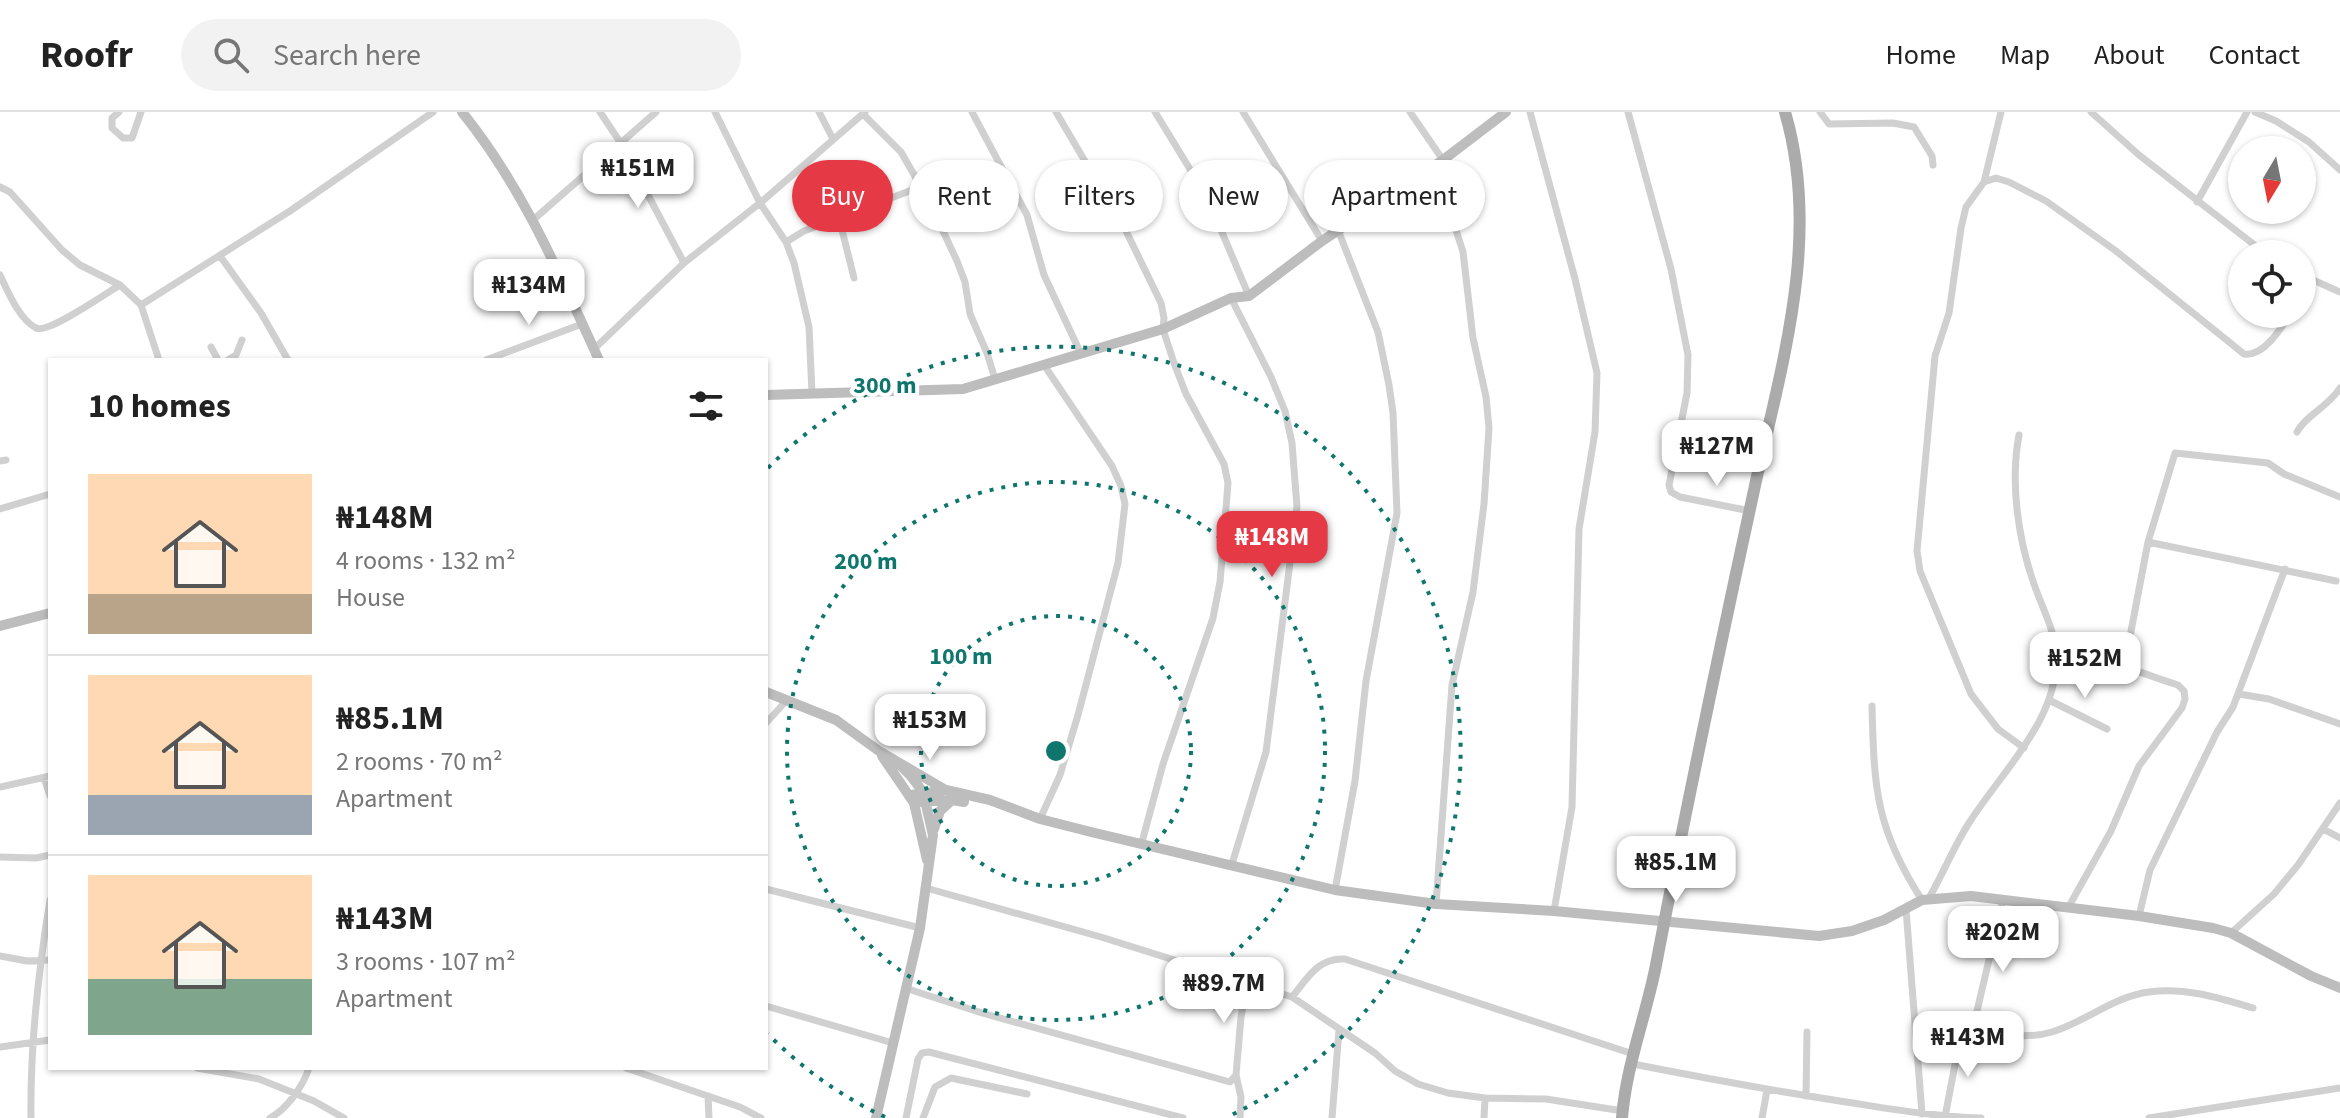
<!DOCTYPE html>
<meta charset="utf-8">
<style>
:root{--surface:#fff;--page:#f2f2f2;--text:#222;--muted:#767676;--line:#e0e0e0;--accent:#e63946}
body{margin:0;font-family:"Source Sans 3",sans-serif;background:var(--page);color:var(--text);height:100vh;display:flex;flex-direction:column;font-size:30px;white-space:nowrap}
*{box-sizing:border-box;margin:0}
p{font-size:26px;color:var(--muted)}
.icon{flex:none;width:44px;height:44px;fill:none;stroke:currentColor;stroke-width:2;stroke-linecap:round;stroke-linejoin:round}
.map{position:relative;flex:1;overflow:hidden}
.details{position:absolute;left:48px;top:246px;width:720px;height:712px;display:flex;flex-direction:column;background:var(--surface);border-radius:0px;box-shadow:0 2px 6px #0004}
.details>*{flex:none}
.guide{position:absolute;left:792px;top:48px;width:760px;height:72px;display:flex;gap:16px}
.needle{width:52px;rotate:190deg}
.buttons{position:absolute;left:2228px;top:24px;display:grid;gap:16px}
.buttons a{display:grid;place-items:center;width:88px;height:88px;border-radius:50%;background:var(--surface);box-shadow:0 2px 6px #0004;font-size:40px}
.price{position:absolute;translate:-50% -68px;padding:0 18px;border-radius:16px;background:#fff;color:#222;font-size:26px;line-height:52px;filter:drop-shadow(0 2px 4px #0008)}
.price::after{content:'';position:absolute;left:50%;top:48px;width:24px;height:18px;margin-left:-12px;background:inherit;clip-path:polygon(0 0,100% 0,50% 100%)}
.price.selected{background:var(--accent);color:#fff}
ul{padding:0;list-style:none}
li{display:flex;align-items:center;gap:24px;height:200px;padding:0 40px}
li+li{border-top:2px solid var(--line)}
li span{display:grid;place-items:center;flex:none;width:224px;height:160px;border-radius:0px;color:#555}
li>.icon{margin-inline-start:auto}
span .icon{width:96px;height:96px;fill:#fffc;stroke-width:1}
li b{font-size:34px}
h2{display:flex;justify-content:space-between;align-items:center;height:96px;padding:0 40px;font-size:34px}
.pill{padding:0 28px;border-radius:36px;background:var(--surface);box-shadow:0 2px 6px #0004;font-size:28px;line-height:72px}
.pill.selected{background:var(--accent);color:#fff}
header{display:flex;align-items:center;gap:48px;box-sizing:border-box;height:112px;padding:0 40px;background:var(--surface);border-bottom:2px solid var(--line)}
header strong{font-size:38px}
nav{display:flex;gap:44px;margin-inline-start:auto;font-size:28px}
.search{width:560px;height:72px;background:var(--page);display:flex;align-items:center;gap:20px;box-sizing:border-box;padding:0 28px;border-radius:44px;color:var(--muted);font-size:30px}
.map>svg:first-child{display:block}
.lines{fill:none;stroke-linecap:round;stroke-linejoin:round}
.street{stroke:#d0d0d0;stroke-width:7}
.secondary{stroke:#bdbdbd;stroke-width:10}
.primary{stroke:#ababab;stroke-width:12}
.ring{fill:none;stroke:#0f766e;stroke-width:4;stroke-dasharray:4 8}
.centre{fill:#0f766e;stroke:#fff;stroke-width:4}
.ring-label{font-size:24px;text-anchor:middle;font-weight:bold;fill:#0f766e;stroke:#fff;stroke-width:8;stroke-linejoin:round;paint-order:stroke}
</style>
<header>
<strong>Roofr</strong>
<div class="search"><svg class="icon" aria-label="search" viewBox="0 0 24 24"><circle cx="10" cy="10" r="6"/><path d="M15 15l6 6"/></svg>Search here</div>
<nav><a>Home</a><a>Map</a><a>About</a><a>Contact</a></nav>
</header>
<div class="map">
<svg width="2340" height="1006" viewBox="0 0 2340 1006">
<rect width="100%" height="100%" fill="#fff"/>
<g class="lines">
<path class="street" d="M119 0 112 6V16L123 26H132L141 0
M600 0 620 30 684 151
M715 0 760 91 786 130 794 151 809 215 812 281
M819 0 833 27
M972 0 1027 103 1044 163 1081 242
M1056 0 1126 119 1161 191 1164 206 1163 217 1174 251 1186 282 1224 352 1228 371 1220 470 1213 506 1163 652 1142 730
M1155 0 1207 85 1249 184
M1243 0 1322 129
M1410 0 1443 48
M1530 0 1575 167 1597 261 1595 320 1579 417 1572 695 1554 799
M1628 0 1671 157 1688 243 1687 281 1669 373 1671 380 1680 385 1750 399
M1820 0 1829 12 1893 11 1914 15 1932 44 1933 53
M2001 0 1984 70 1966 95 1961 116 1949 201 1935 244 1917 439 1920 459 1971 582 1998 617 2024 636
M2091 0 2139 43 2266 142
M2255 0 2276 9 2309 30 2340 58
M863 2 901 40 928 87 957 149 965 170 970 202 987 241 995 267
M1427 59 1456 118 1463 140 1473 226 1486 285 1489 316 1484 392 1473 480 1452 573 1436 792
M1984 70 1996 66 2009 70 2046 89 2116 139 2244 242C2263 245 2281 217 2290 202
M0 75 10 80 62 138 80 153 120 173 141 193 159 248
M2197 90 2247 0
M839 106 854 166
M533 108 656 0
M786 130 804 119 920 75
M220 144 261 201 288 248
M0 163C8 180 19 207 36 216 48 222 105 182 120 173
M2302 163 2340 180
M1231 186 1271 265 1285 299 1292 331 1297 395 1266 640 1232 752
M141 193 290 99 433 0
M211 235 218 248
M594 237 684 151 760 91 865 0
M228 248 236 243 242 228
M486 248 582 212
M2297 320C2305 304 2328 295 2340 276
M0 349 6 348
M0 397 50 382
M2148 430 2175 341 2268 351 2284 362 2340 385
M2056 541C2097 540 2138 561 2178 573L2184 579 2185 587 2182 596 2139 654 2111 719 2068 796
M2124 556 2148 430 2336 469
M2239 582 2269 587 2340 612
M2049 588 2107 617
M1872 594C1874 677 1876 717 1922 788
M766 611 787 588
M44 666 50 684
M0 675 50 664
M1040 707 1060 663 1078 603 1118 451 1125 392 1121 374 1112 354 1044 253
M2323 717 2340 726
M0 745 36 746 50 743
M926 776 1101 825 1292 885 1375 941 1395 959 1418 972 1448 981 1485 986 1546 987 1623 999
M766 777 920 816
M1335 778 1355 669 1366 569 1397 401 1393 301 1389 273 1378 220 1338 118
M1929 786C1943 762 1954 734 1969 711 2001 660 2060 607 2056 541 2055 519 2041 493 2034 472 2018 427 2010 370 2019 323
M1906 797 1922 1002
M2139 804 2150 758 2217 620 2233 595 2285 457
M2231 821 2274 782 2298 753 2340 691
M0 844 27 849 50 848
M905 876 982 901 1230 970 1236 963 1241 905 1247 872
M1292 885C1307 867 1318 845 1345 847L1633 942
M766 894 893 931
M1966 918C1993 921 2026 928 2052 920 2085 910 2115 884 2149 880 2185 875 2219 886 2253 896
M0 935 50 928
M1633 952C1704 966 1775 979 1846 990 1891 997 1936 1005 1981 1006
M197 956 259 967 314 989 344 1006
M626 956 740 995 761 1006
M1236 963 1241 985 1240 1006
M708 984 709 1006
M1806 984 1807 920
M1945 1005 1960 926 1974 910 1977 899 2003 788
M31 1006C30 932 38 861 50 788
M270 1006C287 997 303 974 309 956
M906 1006 918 947 922 941 929 940 1183 1006
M923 1006 935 975 951 966 1027 982
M1332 1006 1339 918
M1484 1006 1485 986
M1762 1006 1767 978
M2149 1006 2340 976"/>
<path class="secondary" d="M462 0C522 74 559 161 599 248
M766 283 963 277 1163 217 1231 186 1249 184 1322 129 1443 48 1506 0
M0 514 50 501
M766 580 836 608 879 639 944 677
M882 644 914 691 927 748
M911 683 946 678 990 688 1040 707 1091 720 1335 778 1436 792 1554 799 1819 824 1852 819 1884 808 1922 788 1971 784 2139 804 2213 816 2231 821 2311 864 2340 876
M920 690 952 688 964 690
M934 717 940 699 952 688
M876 1006 920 816 933 723 923 680 910 663 897 650"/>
<path class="primary" d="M1622 1006C1626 954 1646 904 1656 853 1687 691 1721 530 1756 369 1783 248 1821 123 1785 0"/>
</g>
<g class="ring">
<circle cx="1056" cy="639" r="135"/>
<circle cx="1056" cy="639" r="269"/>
<path d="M885 1005A404 404 0 0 1 768 922M768 356A404 404 0 1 1 1227 1005"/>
</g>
<circle cx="1056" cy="639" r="12" class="centre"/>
<g class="ring-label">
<text x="885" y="281">300 m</text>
<text x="866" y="457">200 m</text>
<text x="961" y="552">100 m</text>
</g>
</svg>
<div class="buttons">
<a><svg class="needle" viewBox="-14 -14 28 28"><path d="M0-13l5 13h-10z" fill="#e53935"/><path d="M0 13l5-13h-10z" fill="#767676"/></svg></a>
<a><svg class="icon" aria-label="locate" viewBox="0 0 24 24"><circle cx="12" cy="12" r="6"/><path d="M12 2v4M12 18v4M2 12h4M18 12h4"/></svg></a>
</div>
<b class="price" style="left:638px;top:98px">₦151M</b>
<b class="price" style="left:529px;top:215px">₦134M</b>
<b class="price" style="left:1717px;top:376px">₦127M</b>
<b class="price selected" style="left:1272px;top:467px">₦148M</b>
<b class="price" style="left:2085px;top:588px">₦152M</b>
<b class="price" style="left:930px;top:650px">₦153M</b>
<b class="price" style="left:1676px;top:792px">₦85.1M</b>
<b class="price" style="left:2003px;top:862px">₦202M</b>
<b class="price" style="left:1224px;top:913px">₦89.7M</b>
<b class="price" style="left:1968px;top:967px">₦143M</b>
<div class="guide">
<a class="pill selected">Buy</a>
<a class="pill">Rent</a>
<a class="pill">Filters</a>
<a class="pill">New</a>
<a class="pill">Apartment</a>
</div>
<section class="details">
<h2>10 homes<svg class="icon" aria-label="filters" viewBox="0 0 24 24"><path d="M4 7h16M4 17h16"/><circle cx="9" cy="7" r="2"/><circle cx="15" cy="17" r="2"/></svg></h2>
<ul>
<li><span style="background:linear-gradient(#ffd9b3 75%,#b9a48a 0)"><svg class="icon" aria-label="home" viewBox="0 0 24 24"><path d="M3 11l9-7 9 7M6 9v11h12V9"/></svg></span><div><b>₦148M</b><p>4 rooms · 132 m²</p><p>House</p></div></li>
<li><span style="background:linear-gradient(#ffd9b3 75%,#9aa5b1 0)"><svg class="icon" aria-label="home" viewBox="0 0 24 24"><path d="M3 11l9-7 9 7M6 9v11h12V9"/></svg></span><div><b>₦85.1M</b><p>2 rooms · 70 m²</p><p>Apartment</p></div></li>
<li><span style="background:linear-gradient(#ffd9b3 65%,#7fa58c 0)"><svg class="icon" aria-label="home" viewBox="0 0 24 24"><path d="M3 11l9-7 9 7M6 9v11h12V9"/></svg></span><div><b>₦143M</b><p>3 rooms · 107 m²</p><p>Apartment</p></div></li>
</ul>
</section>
</div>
